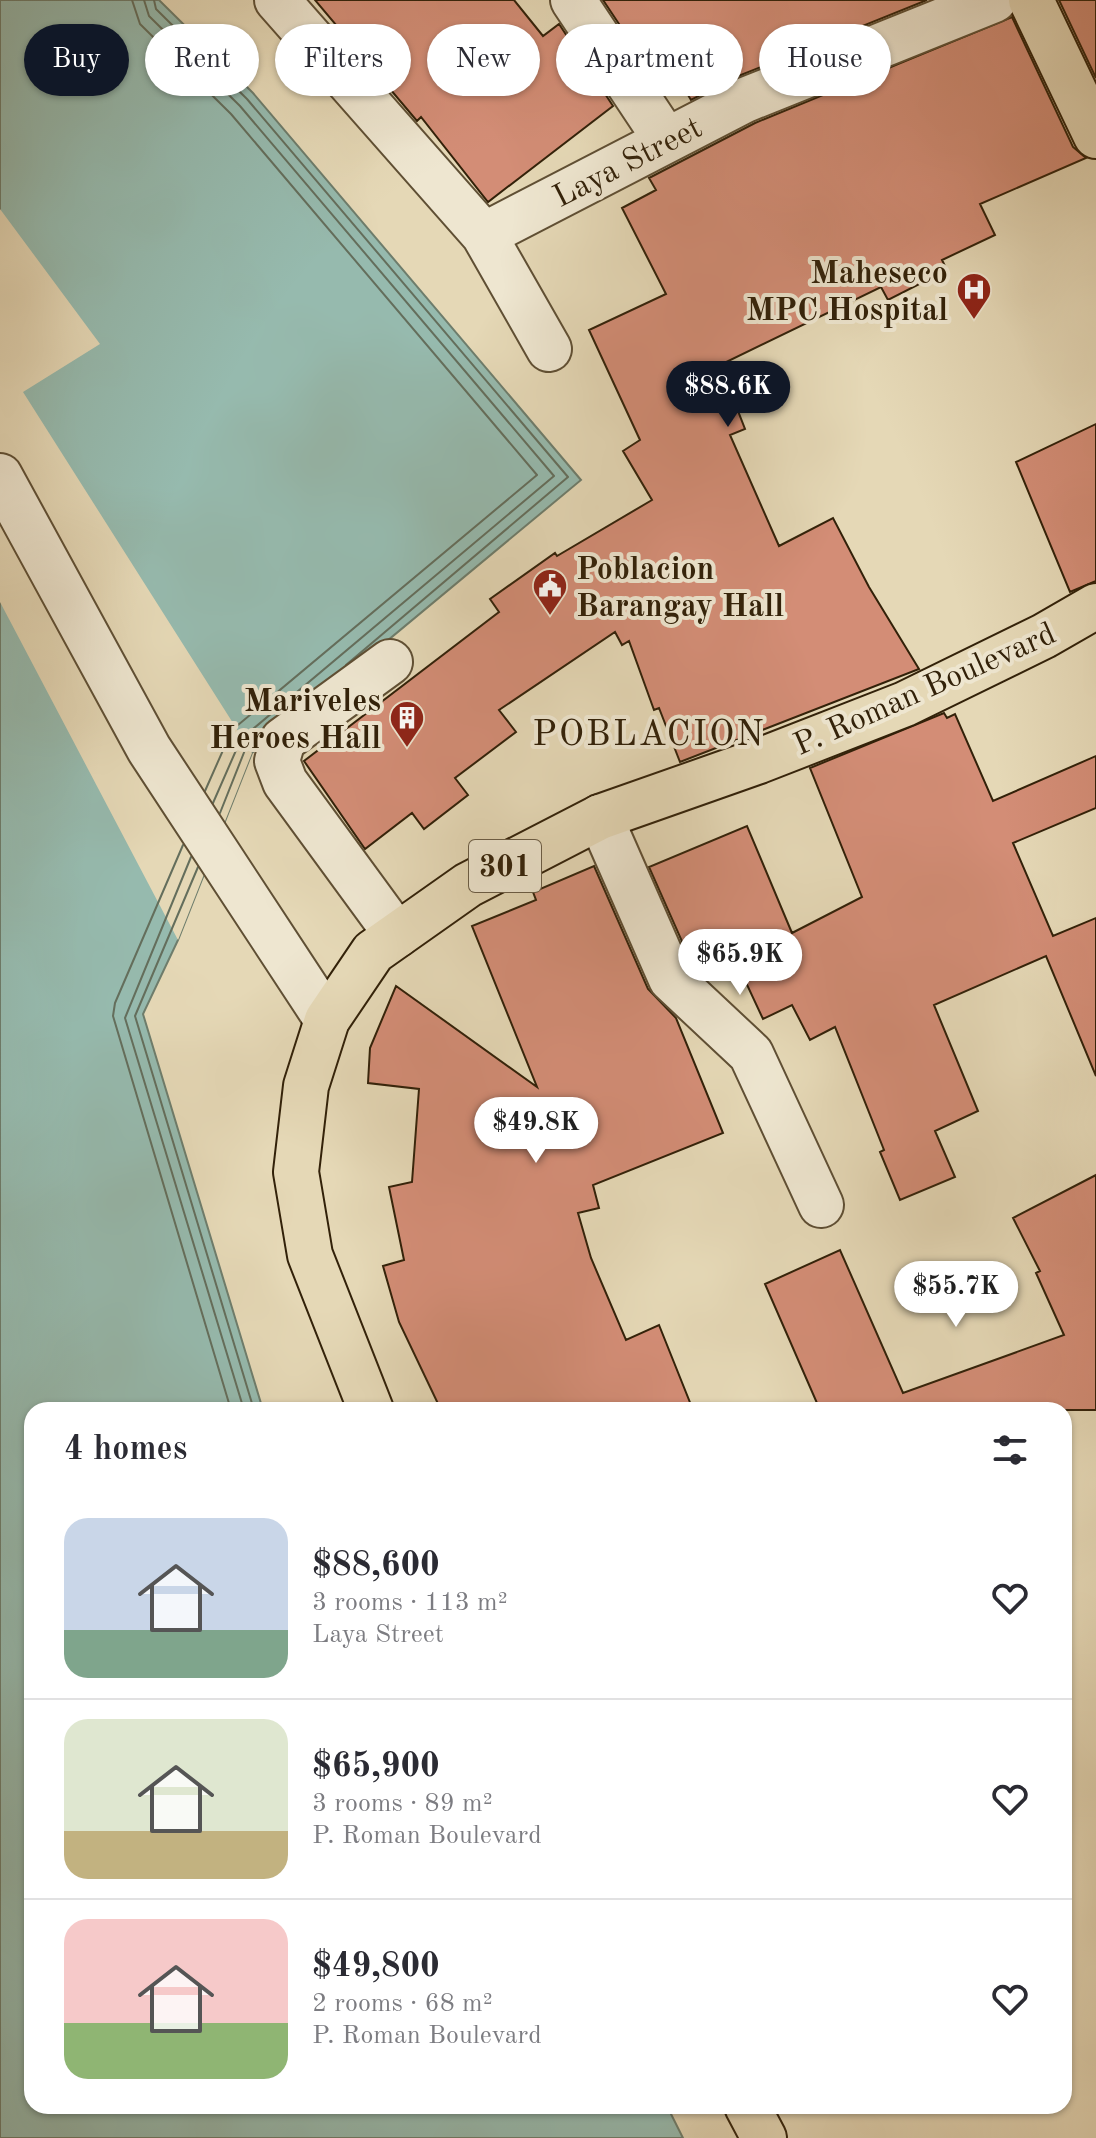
<!DOCTYPE html>
<meta charset="utf-8">
<style>
:root{--surface:#fff;--page:#f7f7f7;--text:#2b2b33;--muted:#7c7c81;--line:#e1e1e2;--accent:#111827}
body{margin:0;font-family:"Old Standard TT",serif;background:var(--page);color:var(--text);height:100vh;display:flex;flex-direction:column;font-size:30px;white-space:nowrap}
*{box-sizing:border-box;margin:0}
p{font-size:26px;color:var(--muted)}
.icon{flex:none;width:44px;height:44px;fill:none;stroke:currentColor;stroke-width:2;stroke-linecap:round;stroke-linejoin:round}
.map{position:relative;flex:1;overflow:hidden}
.panel{position:absolute;left:24px;top:1402px;width:1048px;height:712px;display:flex;flex-direction:column;background:var(--surface);border-radius:24px;box-shadow:0 2px 6px #0004}
.panel>*{flex:none}
.guide{position:absolute;left:24px;top:24px;width:1048px;height:72px;display:flex;gap:16px}
.price{position:absolute;translate:-50% -68px;padding:0 18px;border-radius:28px;background:#fff;color:#222;font-size:26px;line-height:52px;filter:drop-shadow(0 2px 4px #0008)}
.price::after{content:'';position:absolute;left:50%;top:48px;width:24px;height:18px;margin-left:-12px;background:inherit;clip-path:polygon(0 0,100% 0,50% 100%)}
.price.active{background:var(--accent);color:#fff}
ul{padding:0;list-style:none}
li{display:flex;align-items:center;gap:24px;height:200px;padding:0 40px}
li+li{border-top:2px solid var(--line)}
li span{display:grid;place-items:center;flex:none;width:224px;height:160px;border-radius:24px;color:#555}
li>.icon{margin-inline-start:auto}
span .icon{width:96px;height:96px;fill:#fffc;stroke-width:1}
li b{font-size:34px}
h2{display:flex;justify-content:space-between;align-items:center;height:96px;padding:0 40px;font-size:34px}
.chip{padding:0 28px;border-radius:36px;background:var(--surface);box-shadow:0 2px 6px #0004;font-size:28px;line-height:72px}
.chip.active{background:var(--accent);color:#fff}
.map>svg:first-child{display:block}
.water{fill:#96baae;stroke:#6e7d6c;stroke-width:2}
.pier{fill:#e5d8b6}
.lines{fill:none;stroke-linecap:round;stroke-linejoin:round}
.shore{stroke:#646e5c;stroke-width:2}
.building{fill:#d38d76;stroke:#322109;stroke-width:2}
.minor-casing{stroke:#5f4f34;stroke-width:48}
.major-casing{stroke:#322109;stroke-width:48}
.minor{stroke:#eee6d0;stroke-width:44}
.major{stroke:#e5d8b6;stroke-width:44}
.labels{text-anchor:middle;stroke-width:8;stroke-linejoin:round;paint-order:stroke}
.shield{fill:#eee6d0;stroke:#6a5c45;stroke-width:2}
.shield-label{font-size:30px;font-weight:bold;fill:#322109}
.street-label{font-size:32px;fill:#322109;stroke:#eee6d0}
.poi-label{font-size:32px;font-weight:bold;fill:#322109;stroke:#eee6d0;text-anchor:end}
.quarter-label{font-size:36px;letter-spacing:2px;fill:#322109;stroke:#eee6d0}
</style>
<div class="map">
<svg width="1096" height="2138" viewBox="0 0 1096 2138">
<rect width="100%" height="100%" fill="#e5d8b6"/>
<filter id="stains"><feTurbulence type="fractalNoise" baseFrequency=".0025" numOctaves="4"/><feColorMatrix values="0 0 0 0 .2 0 0 0 0 .09 0 0 0 0 .02 0 0 0 .5 -.17"/></filter>
<radialGradient id="worn" r=".72"><stop offset=".6" stop-color="#630" stop-opacity="0"/><stop offset="1" stop-color="#630" stop-opacity=".3"/></radialGradient>
<path class="water" d="M0 0H159L253 93 581 480 252 753 178 940 143 1014 263 1410H32V2106H667L683 2138H0Z"/>
<path class="pier" d="M0 209 100 344 23 392 252 753 178 940 0 602Z"/>
<g class="lines">
<path class="shore" d="M132 0 140 24 231 114 537 475 232 730 205 791
M144 0 149 16 240 106 554 476 241 739 213 803
M154 0 156 9 247 99 568 477 346 665
M220 813 245 750 259 737
M183 845 115 1003 113 1016 231 1410
M191 857 125 1018 244 1410
M198 867 135 1016 254 1410"/>
</g>
<path class="building" d="M315 0H514L543 36 559 24 613 106 488 202 421 117 417 121Z
M603 0H927L736 77 691 100 669 63 653 75Z
M1059 0H1096V78Z
M1012 17 1073 147 1086 158 980 204 995 235 942 260 947 270 888 300 881 287 720 365 745 429 730 435 779 546 833 518 869 587 919 669 680 762 659 708 654 710 629 641 622 645 615 632 499 710 516 732 455 778 468 795 424 829 412 813 365 849 304 761 499 612 490 599 555 553 557 556 652 500 623 451 640 440 589 330 666 294 622 208 656 190 649 178 755 123Z
M1096 424V581L1070 592 1016 462Z
M944 713 947 718 955 714 993 801 1096 756V808L1013 843 1053 936 1096 918V1076L1046 956 934 1005 978 1111 935 1131 955 1177 900 1200 880 1152 884 1150 835 1027 810 1040 792 1005 763 1019 736 961 705 977 692 964 649 867 747 826 792 933 862 897 810 768Z
M594 866 648 989 676 1018 723 1133 593 1185 599 1208 578 1213 591 1258 626 1340 659 1325 693 1410H441L399 1322 383 1266 404 1260 389 1187 412 1182 419 1089 368 1083 370 1048 396 986 537 1087 472 926 536 900 533 892Z
M1096 1175V1410H820L765 1284 840 1250 903 1393 1064 1335 1036 1273 1040 1271 1013 1218Z"/>
<g class="lines">
<defs>
<path id="minor" d="M277 0 484 235 549 349
M573 0 666 140
M484 235 745 100 994 0
M0 476 149 749 327 1020
M390 662 283 740 277 761 285 782 397 935
M600 817 671 979 751 1054 821 1205"/>
<path id="major" d="M1031 0 1096 136
M371 1410 310 1255 296 1172 306 1086 327 1020 373 952 468 885 600 817 759 761 905 704 1044 636 1096 606
M747 2106 764 2138"/>
</defs>
<use href="#minor" class="minor-casing"/>
<use href="#major" class="major-casing"/>
<use href="#minor" class="minor"/>
<use href="#major" class="major"/>
</g>
<defs>
<symbol id="hospital-pin" viewBox="-11 -11 22 30"><path d="M0 17L-7.5 6A9.5 9.5 0 1 1 7.5 6Z" fill="#8f2418" stroke="#eee6d0"/><path d="M-5-5h3v3.5h4V-5h3V5h-3V1.5h-4V5h-3Z" fill="#fff"/></symbol>
<symbol id="civic-pin" viewBox="-11 -11 22 30"><path d="M0 17L-7.5 6A9.5 9.5 0 1 1 7.5 6Z" fill="#8f2418" stroke="#eee6d0"/><path d="M-.6-6.5H3V-4.5H.6V-3L4-1V1h2V6H-6V1h2V-1L-.6-3ZM-1.2 2.5V6h2.4V2.5Z" fill="#fff"/></symbol>
<symbol id="building-pin" viewBox="-11 -11 22 30"><path d="M0 17L-7.5 6A9.5 9.5 0 1 1 7.5 6Z" fill="#8f2418" stroke="#eee6d0"/><path d="M-4-6H4V6H1V3H-1V6H-4ZM-2.5-4.3h1.7v1.8h-1.7ZM.8-4.3h1.7v1.8H.8ZM-2.5-1h1.7V.8h-1.7ZM.8-1h1.7V.8H.8Z" fill="#fff"/></symbol>
</defs>
<g fill-rule="evenodd">
<use href="#hospital-pin" x="954" y="270" width="40" height="54"/>
<use href="#civic-pin" x="530" y="566" width="40" height="54"/>
<use href="#building-pin" x="387" y="698" width="40" height="54"/>
</g>
<g class="labels">
<rect class="shield" x="469" y="840" width="72" height="52" rx="6"/>
<g class="shield-label">
<text x="505" y="876">301</text>
</g>
<g class="street-label">
<text transform="translate(627 161) rotate(-27)" y="11">Laya Street</text>
<text transform="translate(924 688) rotate(-24)" y="11">P. Roman Boulevard</text>
</g>
<g class="poi-label">
<text x="948" y="283">Maheseco<tspan x="948" dy="37">MPC Hospital</tspan></text>
<text x="576" y="579" text-anchor="start">Poblacion<tspan x="576" dy="37">Barangay Hall</tspan></text>
<text x="381" y="711">Mariveles<tspan x="381" dy="37">Heroes Hall</tspan></text>
</g>
<g class="quarter-label">
<text x="649" y="745">POBLACION</text>
</g>
</g>
<rect width="100%" height="100%" filter="url(#stains)"/>
<rect width="100%" height="100%" fill="url(#worn)"/>
</svg>
<b class="price active" style="left:728px;top:429px">$88.6K</b>
<b class="price" style="left:740px;top:997px">$65.9K</b>
<b class="price" style="left:536px;top:1165px">$49.8K</b>
<b class="price" style="left:956px;top:1329px">$55.7K</b>
<div class="guide">
<a class="chip active">Buy</a>
<a class="chip">Rent</a>
<a class="chip">Filters</a>
<a class="chip">New</a>
<a class="chip">Apartment</a>
<a class="chip">House</a>
</div>
<section class="panel">
<h2>4 homes<svg class="icon" aria-label="filters" viewBox="0 0 24 24"><path d="M4 7h16M4 17h16"/><circle cx="9" cy="7" r="2"/><circle cx="15" cy="17" r="2"/></svg></h2>
<ul>
<li><span style="background:linear-gradient(#c9d6e8 70%,#7fa58c 0)"><svg class="icon" aria-label="home" viewBox="0 0 24 24"><path d="M3 11l9-7 9 7M6 9v11h12V9"/></svg></span><div><b>$88,600</b><p>3 rooms · 113 m²</p><p>Laya Street</p></div><svg class="icon" aria-label="heart" viewBox="0 0 24 24"><path d="M12 20l-8-8c-3-5 5-10 8-4 3-6 11-1 8 4z"/></svg></li>
<li><span style="background:linear-gradient(#dfe7d0 70%,#c2b280 0)"><svg class="icon" aria-label="home" viewBox="0 0 24 24"><path d="M3 11l9-7 9 7M6 9v11h12V9"/></svg></span><div><b>$65,900</b><p>3 rooms · 89 m²</p><p>P. Roman Boulevard</p></div><svg class="icon" aria-label="heart" viewBox="0 0 24 24"><path d="M12 20l-8-8c-3-5 5-10 8-4 3-6 11-1 8 4z"/></svg></li>
<li><span style="background:linear-gradient(#f6c9c9 65%,#8fb573 0)"><svg class="icon" aria-label="home" viewBox="0 0 24 24"><path d="M3 11l9-7 9 7M6 9v11h12V9"/></svg></span><div><b>$49,800</b><p>2 rooms · 68 m²</p><p>P. Roman Boulevard</p></div><svg class="icon" aria-label="heart" viewBox="0 0 24 24"><path d="M12 20l-8-8c-3-5 5-10 8-4 3-6 11-1 8 4z"/></svg></li>
</ul>
</section>
</div>
